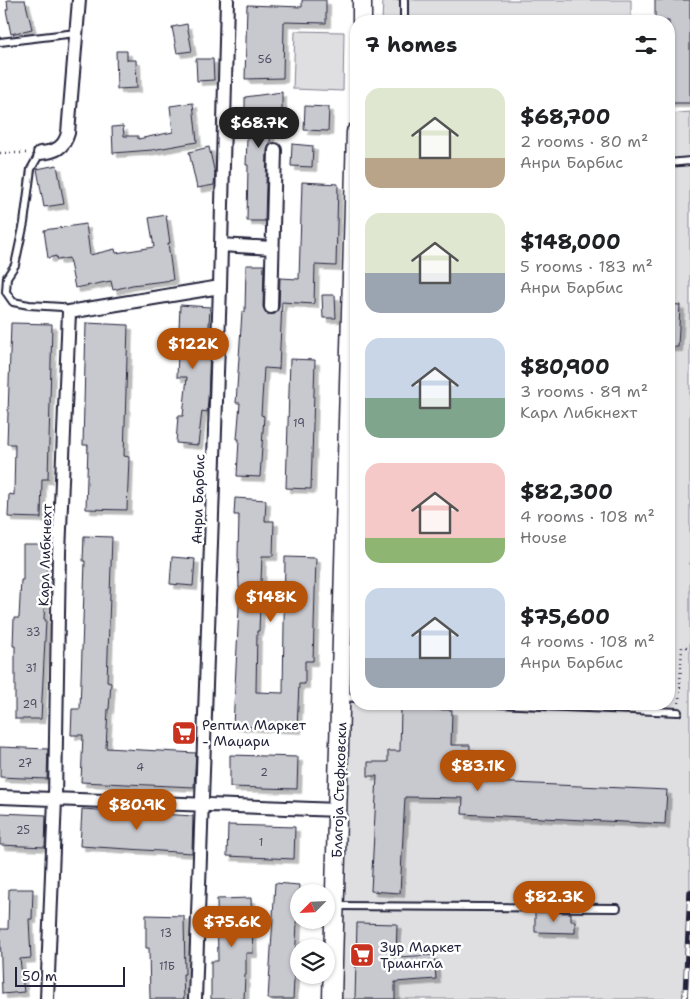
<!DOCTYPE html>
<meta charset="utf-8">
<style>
:root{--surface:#fff;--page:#f6f6f6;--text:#202124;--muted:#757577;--accent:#b45309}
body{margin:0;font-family:"Shantell Sans",sans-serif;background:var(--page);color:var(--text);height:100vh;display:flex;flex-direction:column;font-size:19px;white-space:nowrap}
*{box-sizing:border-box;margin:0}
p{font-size:16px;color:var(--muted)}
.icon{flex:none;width:28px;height:28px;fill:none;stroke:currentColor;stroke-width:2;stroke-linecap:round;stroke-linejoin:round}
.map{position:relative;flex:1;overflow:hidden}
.side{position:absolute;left:350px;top:15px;width:325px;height:695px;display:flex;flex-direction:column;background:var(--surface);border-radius:20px;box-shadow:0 1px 4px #0004}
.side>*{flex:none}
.needle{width:32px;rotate:246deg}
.fabs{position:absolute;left:290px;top:884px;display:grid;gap:10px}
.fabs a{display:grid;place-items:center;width:45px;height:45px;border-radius:50%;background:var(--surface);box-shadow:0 1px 4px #0004;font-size:25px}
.scale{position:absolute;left:15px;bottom:12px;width:110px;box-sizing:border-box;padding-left:5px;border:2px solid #22223b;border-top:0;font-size:14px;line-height:18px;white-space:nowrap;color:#22223b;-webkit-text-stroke:4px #fff;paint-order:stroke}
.price{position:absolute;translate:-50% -42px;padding:0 11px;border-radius:18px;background:var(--accent);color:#fff;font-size:16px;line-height:32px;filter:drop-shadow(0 1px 2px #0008)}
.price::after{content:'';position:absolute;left:50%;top:30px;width:15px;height:11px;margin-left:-8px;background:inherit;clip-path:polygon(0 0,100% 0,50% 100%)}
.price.current{background:#222;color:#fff}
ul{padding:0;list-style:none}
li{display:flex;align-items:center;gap:15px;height:125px;padding:0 15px}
li span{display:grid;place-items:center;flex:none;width:140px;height:100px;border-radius:15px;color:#555}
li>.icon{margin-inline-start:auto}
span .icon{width:60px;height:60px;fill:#fffc;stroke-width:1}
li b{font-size:21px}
h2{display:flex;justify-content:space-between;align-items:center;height:60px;padding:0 15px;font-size:21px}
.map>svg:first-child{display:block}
.green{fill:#dfdfe2;stroke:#80808e}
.building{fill:#c8c8cf;stroke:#22223b;filter:url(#shadow)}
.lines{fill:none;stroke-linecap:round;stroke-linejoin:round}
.service-casing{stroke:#22223b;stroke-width:10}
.minor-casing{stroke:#22223b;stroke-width:16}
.secondary-casing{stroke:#22223b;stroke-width:21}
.path{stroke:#22223b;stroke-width:2.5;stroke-dasharray:1 4;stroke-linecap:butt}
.service{stroke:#fff;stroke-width:6}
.minor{stroke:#fff;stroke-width:12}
.secondary{stroke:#fff;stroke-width:18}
.rail-casing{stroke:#22223b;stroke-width:5.5}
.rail{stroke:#fff;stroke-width:4;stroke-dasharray:11;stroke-linecap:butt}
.labels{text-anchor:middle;stroke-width:5;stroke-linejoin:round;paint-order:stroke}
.number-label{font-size:11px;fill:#4c4c60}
.street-label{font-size:14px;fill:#22223b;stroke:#fff}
.poi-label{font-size:14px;fill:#22223b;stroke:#fff;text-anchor:start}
</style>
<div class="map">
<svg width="690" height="999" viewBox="0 0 690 999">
<defs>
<filter id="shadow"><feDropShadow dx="4.5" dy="4.5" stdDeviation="0" flood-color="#0004"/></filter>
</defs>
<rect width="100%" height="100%" fill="#fff"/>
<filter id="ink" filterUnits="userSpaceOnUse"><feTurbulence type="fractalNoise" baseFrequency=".02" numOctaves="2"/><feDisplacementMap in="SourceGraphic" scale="10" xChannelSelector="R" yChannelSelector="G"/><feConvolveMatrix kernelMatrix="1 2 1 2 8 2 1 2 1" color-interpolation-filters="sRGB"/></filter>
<g filter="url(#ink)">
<path class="green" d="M383 0H631V21H382Z
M295 31 344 32 343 91 293 89Z
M690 112V892L685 999H335L356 141V704H669V114Z"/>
<path class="building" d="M7 0H25L32 29 11 34 6 10 8 9Z
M302 0H326V23L284 22 283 78 245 79 247 5 302 7Z
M655 0H690V103H669V21H655Z
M187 24 192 51 177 53 172 27Z
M116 51H127V60H136L137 88 117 89Z
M196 59H213L214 80 197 81Z
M282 92V113H272L270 143 267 150 265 221H247L248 165H246L248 112H245V97Z
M193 103 197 142 152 150 113 153 112 127 123 126 124 136H138V139L173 132 170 106Z
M305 106 329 107 328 131 304 130Z
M292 144 313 146 312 167 291 166Z
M209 147 215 174 214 185 197 188 189 152Z
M57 165 64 204 44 207 37 169Z
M302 182 338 184 336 266 315 265 314 304 282 302 279 369 264 368 261 415 264 416 260 477 237 476 239 439H237L240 403H236L242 312H245L246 265H264L263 307 267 314H275L279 307 280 278 299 279Z
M166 215 170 243H168L173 280 132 285 113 290 111 281 75 288 69 258 57 260 56 256 48 258 44 230 86 224 90 255 115 249 116 253 154 247 149 218Z
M322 295H335L336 318H323Z
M669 304 680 305 678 347H669Z
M180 305 210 307 208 346H210L208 400 207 412 202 411 198 445 176 443 178 416H183L187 377H177Z
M11 323 52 324 48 479H42L41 518 8 517 9 494 14 495 15 444H7Z
M86 323 128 325 124 456 129 457 127 510 86 509 88 445H83Z
M290 359 315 360 311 489 286 488Z
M235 498 266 500 265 521H274L273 556H262L259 631H257L256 692 283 693 285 557 316 558 313 661H305V684H299L297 729 233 726 240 588H239L238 555 239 515H234Z
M84 536 112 537 107 682 111 683 109 709H108L106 748 196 753 194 787 81 782 83 735H71L72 709H80L85 561H83Z
M23 545H48L44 619 46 620 41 719H15V646H13L14 618H19L21 580H23Z
M172 557 195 559 193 586 170 584Z
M401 709 452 710 451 745H470L469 781 667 790 665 824 462 814 463 798 405 797 400 893 371 891 377 776H368V762H388V751H400Z
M0 747 48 749 47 779 0 777Z
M230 755 298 757 297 789 230 787Z
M82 809 193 816 192 853 80 846Z
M0 813 46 815 45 847 0 845Z
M228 825 295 827 294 859 227 856Z
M275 883 299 885 293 999H268Z
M9 889H33L32 919H29L31 958 20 959 24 992 2 994 0 929H8Z
M251 898 253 953H246V975H245L244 999H211V961H218L217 899Z
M535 912 571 913V921H575V933L535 932Z
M146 915 184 916 185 974H183L184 999H150L149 948H146Z
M357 923 397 924 396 957 434 955 436 979 395 982V999H355Z"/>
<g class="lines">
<defs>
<path id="service" d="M404 21V0
M0 42 76 33
M40 153 31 169 24 223 15 265 7 277 6 292 13 302 29 305 62 307 69 312
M669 163 690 161
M343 697 356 698
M499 704 678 712
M337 906 617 908"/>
<path id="minor" d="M40 153C55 152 64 148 68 133L79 0
M221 245 272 248
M271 307 275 150
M0 797 338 810
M47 999 55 799 59 553 69 312 220 287
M195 999 220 287 227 0"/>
<path id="secondary" d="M362 21V0
M332 999 356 132"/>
</defs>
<use href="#service" class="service-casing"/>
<use href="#minor" class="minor-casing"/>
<use href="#secondary" class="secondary-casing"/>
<path class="path" d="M0 153H28
M679 703 682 647H690"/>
<use href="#service" class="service"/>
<use href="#minor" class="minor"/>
<use href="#secondary" class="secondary"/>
<defs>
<path id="rail" d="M685 999 690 892"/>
</defs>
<use href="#rail" class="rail-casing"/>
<use href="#rail" class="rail"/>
</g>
</g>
<defs>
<symbol id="supermarket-square" viewBox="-11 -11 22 22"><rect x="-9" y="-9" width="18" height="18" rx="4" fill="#c8321e" stroke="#fff"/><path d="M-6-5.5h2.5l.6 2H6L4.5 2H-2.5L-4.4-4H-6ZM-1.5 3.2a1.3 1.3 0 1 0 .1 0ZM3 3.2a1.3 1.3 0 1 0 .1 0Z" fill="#fff"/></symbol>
</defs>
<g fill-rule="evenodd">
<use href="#supermarket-square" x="170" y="719" width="28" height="28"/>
<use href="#supermarket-square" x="348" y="941" width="28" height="28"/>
</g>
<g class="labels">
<g class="number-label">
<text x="265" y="63">56</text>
<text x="299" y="427">19</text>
<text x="33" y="636">33</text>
<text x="31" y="672">31</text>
<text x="30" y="708">29</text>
<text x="25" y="767">27</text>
<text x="140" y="771">4</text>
<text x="264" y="776">2</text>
<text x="23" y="834">25</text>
<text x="261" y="846">1</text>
<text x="166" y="937">13</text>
<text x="167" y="970">11Б</text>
</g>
<g class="street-label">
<text transform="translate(198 499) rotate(-88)" y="5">Анри Барбис</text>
<text transform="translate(45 555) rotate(-88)" y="5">Карл Либкнехт</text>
<text transform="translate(339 790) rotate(-88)" y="5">Благоја Стефковски</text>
</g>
<g class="poi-label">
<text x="202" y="730">Рептил Маркет<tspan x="202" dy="16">- Маџари</tspan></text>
<text x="380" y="952">Зур Маркет<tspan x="380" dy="16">Триангла</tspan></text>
</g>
</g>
</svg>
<div class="fabs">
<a><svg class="needle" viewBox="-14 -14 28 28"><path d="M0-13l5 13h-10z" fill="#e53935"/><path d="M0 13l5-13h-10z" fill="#757577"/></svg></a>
<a><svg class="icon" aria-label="layers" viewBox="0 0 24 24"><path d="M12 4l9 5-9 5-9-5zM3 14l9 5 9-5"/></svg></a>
</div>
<div class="scale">50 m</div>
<b class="price current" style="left:259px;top:149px">$68.7K</b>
<b class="price" style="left:193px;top:370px">$122K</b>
<b class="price" style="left:271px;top:623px">$148K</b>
<b class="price" style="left:478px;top:792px">$83.1K</b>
<b class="price" style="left:137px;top:831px">$80.9K</b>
<b class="price" style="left:554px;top:923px">$82.3K</b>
<b class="price" style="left:232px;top:948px">$75.6K</b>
<section class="side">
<h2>7 homes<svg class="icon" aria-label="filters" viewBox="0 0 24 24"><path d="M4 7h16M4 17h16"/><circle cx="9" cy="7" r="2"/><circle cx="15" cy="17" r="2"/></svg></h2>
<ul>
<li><span style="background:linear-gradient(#dfe7d0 70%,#b9a48a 0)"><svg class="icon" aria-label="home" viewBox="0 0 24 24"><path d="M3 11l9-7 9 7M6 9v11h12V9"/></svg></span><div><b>$68,700</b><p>2 rooms · 80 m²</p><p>Анри Барбис</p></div></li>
<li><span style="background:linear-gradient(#dfe7d0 60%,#9aa5b1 0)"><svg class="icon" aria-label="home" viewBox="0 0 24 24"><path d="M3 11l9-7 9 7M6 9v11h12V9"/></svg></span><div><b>$148,000</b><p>5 rooms · 183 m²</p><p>Анри Барбис</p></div></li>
<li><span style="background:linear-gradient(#c9d6e8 60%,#7fa58c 0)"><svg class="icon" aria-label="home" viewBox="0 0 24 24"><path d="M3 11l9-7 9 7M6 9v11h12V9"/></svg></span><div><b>$80,900</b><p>3 rooms · 89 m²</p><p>Карл Либкнехт</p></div></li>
<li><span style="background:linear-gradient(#f6c9c9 75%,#8fb573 0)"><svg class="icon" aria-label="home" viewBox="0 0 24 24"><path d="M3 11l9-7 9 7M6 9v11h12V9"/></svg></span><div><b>$82,300</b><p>4 rooms · 108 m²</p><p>House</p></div></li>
<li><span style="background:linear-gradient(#c9d6e8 70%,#9aa5b1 0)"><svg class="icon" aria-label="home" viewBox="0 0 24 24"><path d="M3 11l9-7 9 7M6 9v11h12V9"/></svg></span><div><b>$75,600</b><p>4 rooms · 108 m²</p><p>Анри Барбис</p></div></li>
</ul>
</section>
</div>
